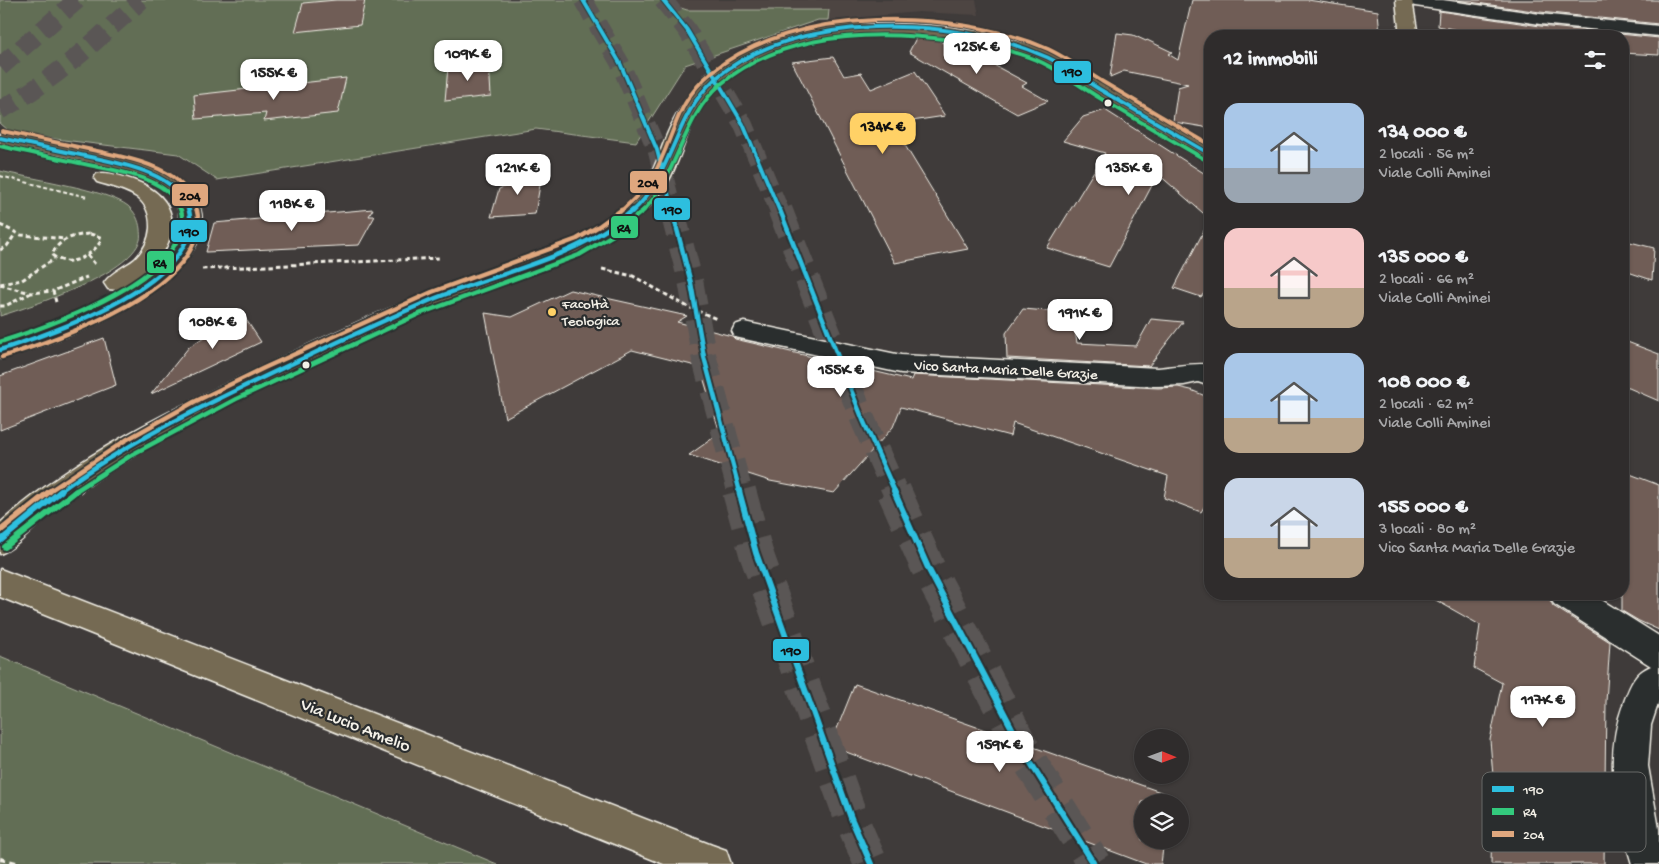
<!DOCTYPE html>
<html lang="it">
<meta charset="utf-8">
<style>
:root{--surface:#2f2c2c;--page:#373434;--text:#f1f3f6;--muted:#a7a7a9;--line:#4a4848;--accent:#ffd166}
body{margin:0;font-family:"Gochi Hand",sans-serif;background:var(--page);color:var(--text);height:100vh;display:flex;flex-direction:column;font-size:19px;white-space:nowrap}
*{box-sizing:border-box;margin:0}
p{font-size:16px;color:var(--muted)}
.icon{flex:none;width:28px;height:28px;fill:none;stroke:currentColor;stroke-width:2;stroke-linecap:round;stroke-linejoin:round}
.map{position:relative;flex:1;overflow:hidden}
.panel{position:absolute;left:1204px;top:30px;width:425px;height:570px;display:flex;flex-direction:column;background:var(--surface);border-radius:20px;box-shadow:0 1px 4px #0004,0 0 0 1px var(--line)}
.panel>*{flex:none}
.needle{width:32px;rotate:91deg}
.buttons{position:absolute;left:1134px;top:729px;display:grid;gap:10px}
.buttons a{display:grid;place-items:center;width:55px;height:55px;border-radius:50%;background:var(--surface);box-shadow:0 1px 4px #0004,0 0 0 1px var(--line);font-size:25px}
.price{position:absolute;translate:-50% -42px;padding:0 11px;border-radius:10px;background:#fff;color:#222;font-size:16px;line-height:32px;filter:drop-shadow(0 1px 2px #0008)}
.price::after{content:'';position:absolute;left:50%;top:30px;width:15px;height:11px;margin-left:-8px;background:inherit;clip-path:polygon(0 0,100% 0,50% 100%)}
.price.current{background:var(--accent);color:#111}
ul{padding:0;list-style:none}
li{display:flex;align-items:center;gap:15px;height:125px;padding:0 20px}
li span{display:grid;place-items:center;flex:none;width:140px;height:100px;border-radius:15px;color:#555}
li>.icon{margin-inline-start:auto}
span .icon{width:60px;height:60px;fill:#fffc;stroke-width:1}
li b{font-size:21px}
h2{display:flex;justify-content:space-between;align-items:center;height:60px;padding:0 20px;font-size:21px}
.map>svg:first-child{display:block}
.built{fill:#4d4543}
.green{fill:#626e55;stroke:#abb09e}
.building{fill:#6f5d57;stroke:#f4f1e8}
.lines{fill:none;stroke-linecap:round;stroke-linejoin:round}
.highway-tunnel-far2{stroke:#5a5654;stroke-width:19;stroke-dasharray:19 9;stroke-linecap:butt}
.highway-tunnel-far1{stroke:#5a5654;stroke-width:25;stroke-dasharray:25 12;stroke-linecap:butt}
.highway-tunnel{stroke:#5a5654;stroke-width:34;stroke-dasharray:34 17;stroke-linecap:butt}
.minor-casing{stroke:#f4f1e8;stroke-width:3}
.major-casing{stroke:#f4f1e8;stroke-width:3}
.path-far2{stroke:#f4f1e8;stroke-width:2;stroke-dasharray:4 2.5;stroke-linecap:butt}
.path-far1{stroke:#f4f1e8;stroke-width:3;stroke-dasharray:4.5 3;stroke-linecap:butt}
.path{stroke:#f4f1e8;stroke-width:4;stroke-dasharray:6 4.5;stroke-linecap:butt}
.minor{fill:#2a2d2e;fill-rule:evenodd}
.major{fill:#756b52;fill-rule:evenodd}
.bus-1-far2-casing{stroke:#2a2d2e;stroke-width:6}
.bus-1-far1-casing{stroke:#2a2d2e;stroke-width:8}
.bus-1-casing{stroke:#2a2d2e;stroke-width:10}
.bus-2-far2-casing{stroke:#2a2d2e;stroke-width:6}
.bus-2-far1-casing{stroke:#2a2d2e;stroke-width:8}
.bus-2-casing{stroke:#2a2d2e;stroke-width:10}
.bus-3-far2-casing{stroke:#2a2d2e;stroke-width:6}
.bus-3-far1-casing{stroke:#2a2d2e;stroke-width:8}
.bus-3-casing{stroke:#2a2d2e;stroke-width:10}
.bus-1-far2{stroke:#2dbfdf;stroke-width:4}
.bus-1-far1{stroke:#2dbfdf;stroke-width:4.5}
.bus-1{stroke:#2dbfdf;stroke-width:6}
.bus-2-far2{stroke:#33ca7d;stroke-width:4}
.bus-2-far1{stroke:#33ca7d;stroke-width:4.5}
.bus-2{stroke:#33ca7d;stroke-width:6}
.bus-3-far2{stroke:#dfa77e;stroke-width:4}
.bus-3-far1{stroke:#dfa77e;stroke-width:4.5}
.bus-3{stroke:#dfa77e;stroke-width:6}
.bus-dot{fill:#f4f1e8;stroke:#2a2d2e;stroke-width:2}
.poi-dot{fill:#ffd166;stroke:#2a2d2e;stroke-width:2}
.labels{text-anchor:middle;stroke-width:4.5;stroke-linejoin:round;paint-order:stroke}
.poi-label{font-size:15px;fill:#f4f1e8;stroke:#2a2d2e;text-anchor:start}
.street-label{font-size:15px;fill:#f4f1e8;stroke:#2a2d2e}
.near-street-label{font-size:18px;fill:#f4f1e8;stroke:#2a2d2e}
.key{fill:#2a2d2e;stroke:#676866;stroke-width:1}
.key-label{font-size:14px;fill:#f4f1e8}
.line-badge{stroke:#2a2d2e;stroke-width:2}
.pale-badge-label{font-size:14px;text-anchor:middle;font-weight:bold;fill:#111}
</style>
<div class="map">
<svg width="1659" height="864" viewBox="0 0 1659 864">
<rect width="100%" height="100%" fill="#3f3b3a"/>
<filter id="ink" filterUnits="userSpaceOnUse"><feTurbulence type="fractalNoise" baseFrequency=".02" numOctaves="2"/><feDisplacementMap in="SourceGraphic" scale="10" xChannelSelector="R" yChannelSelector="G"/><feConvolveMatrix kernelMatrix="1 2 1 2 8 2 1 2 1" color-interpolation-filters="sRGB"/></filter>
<g filter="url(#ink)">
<path class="built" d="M670 0H976L979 15 919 12 828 20 829 10H687L672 5Z"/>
<path class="green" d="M0 0H670L672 5 687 10H829L828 20H818L685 65 636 142 536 129 217 180 178 154 47 138 9 131 0 123Z
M0 171C28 178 108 190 128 206 135 212 139 220 140 229 140 232 141 237 140 240 129 275 34 305 0 316Z
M0 656 497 864H0Z"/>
<path class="building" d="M336 0H365L360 25 295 32 303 3Z
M1192 0H1308L1378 11 1380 36H1210V128L1174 122 1173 121 1178 87 1188 84 1124 71 1110 77 1117 33 1133 35 1146 41 1147 40 1172 52 1168 54 1178 60Z
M1456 0H1659V24L1540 12Z
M1439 11 1540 26 1659 38V55L1622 53V36H1487L1438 26Z
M917 36 932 37 985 65 990 63 1027 83 1022 86 1048 101 1017 114 909 52Z
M833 57 844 76 861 73 871 89 915 71 945 116 892 124 968 249 895 263 792 62Z
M489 62 491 96 445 101 448 67Z
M346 78 338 113 264 121 266 113 196 119 194 95Z
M1105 110 1210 177V285L1201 297 1174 288 1210 219 1158 174 1109 267 1047 248 1105 153 1063 141 1083 117Z
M542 173 535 214 491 217 499 189 504 187 507 176Z
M373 209 369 216H375L359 245 206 252 214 223Z
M1622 240 1654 248 1652 280 1622 270Z
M570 290 687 316 677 322 732 336 735 339 911 380 913 375 1158 388 1178 387 1191 390 1210 398V497L1201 512 1164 498 1168 476 1013 423 1010 436 901 407 893 427 834 493 770 481 689 455 720 433 700 367 632 350 505 418 485 313 512 317Z
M1023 309 1072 313 1077 343 1136 346 1151 319 1183 322 1149 366 1007 358 1006 333Z
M241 312 261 342 151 394 189 347Z
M104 338 116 385 0 430V376Z
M1622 340 1659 354V401L1622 385Z
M1622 471 1659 485V630L1639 621 1622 611Z
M1425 594H1547L1553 606 1610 642 1606 702 1604 864H1491L1493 776 1490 740 1502 683 1474 668 1480 625Z
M855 684 1169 795 1168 802H1142V840H1164L1161 864H1146L830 746Z"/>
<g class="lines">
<path class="highway-tunnel-far2" d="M583 0 620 63 657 150 673 212
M663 0 687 30 743 124 780 212
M0 67 77 0
M0 110C54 81 96 40 141 0"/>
<path class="highway-tunnel-far1" d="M672 210 691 283 704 357 740 492
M780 210 863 420 895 492"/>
<path class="highway-tunnel" d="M739 491 756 553 851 818 871 864
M894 491 929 570 1027 757 1094 864"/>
<defs>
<path id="minor" d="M1407 0H1443L1540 14 1659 26V36L1540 24 1415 6 1409 4Z
M744 322 901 355 1158 368C1173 367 1198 362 1210 365V386L1198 382 1184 385 1158 386 901 373 735 337 732 331 735 325Z
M1549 594H1592L1659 636V701L1651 725 1648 766 1659 829V864H1632C1615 808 1603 758 1624 702 1630 686 1634 673 1651 666L1554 604Z"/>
<path id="major" d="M1396 0H1412L1418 36H1400Z
M846 24H899L941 26 983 32 1031 45 1051 52 1210 145V160L1203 158C1166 136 1130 115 1094 93 1076 82 1058 69 1039 60 988 35 878 26 823 38 786 45 742 61 715 89 690 114 686 146 671 176 658 203 631 225 607 241 587 254 564 261 542 268 511 279 479 290 449 303 357 340 267 384 180 430 143 450 106 472 72 498 61 506 49 515 39 524 26 535 16 548 0 554V523C77 455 168 411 261 367 316 341 371 315 428 293 459 280 491 269 523 258 545 251 569 244 589 232 610 219 638 200 649 178 659 160 663 140 673 122 695 78 732 56 777 40 800 33 823 26 846 24Z
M0 132C35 140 69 147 104 155 129 160 154 165 176 179 191 189 205 207 201 226 200 232 199 239 196 245 164 304 62 341 0 359V341L75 313 119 290 108 289 104 283C111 272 125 267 135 259 144 250 149 240 150 228 151 194 124 190 97 182L94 178 97 174C107 171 117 175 127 178 173 192 185 224 156 264 168 254 175 243 178 229 180 219 180 208 174 199 153 169 38 152 0 144Z
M0 569 712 845 726 850 731 864H664L0 597Z"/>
</defs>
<use href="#minor" class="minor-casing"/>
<use href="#major" class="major-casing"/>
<path class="path-far2" d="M0 176 87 197"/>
<path class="path-far1" d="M0 225 21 235 66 239
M90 234 100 237 101 241C91 257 68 269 52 255 58 239 74 235 90 234Z
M0 250 7 246 16 233
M87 255 95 264
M202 269 440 258
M602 269 633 276 688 307 717 319
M0 284 22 280 54 259
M0 285 31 293 53 291
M56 302 53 291 87 277
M0 306H5L31 293"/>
<path class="path" d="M0 859 21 864"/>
<use href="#minor" class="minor"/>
<use href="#major" class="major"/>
<defs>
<path id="bus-1-far2" d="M583 0 620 63 657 150 673 212
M663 0 687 30 743 124 780 212
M0 138C24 143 47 148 71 153 107 161 179 169 189 212
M632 212C674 174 673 116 715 79 793 11 954 16 1044 56 1064 64 1081 78 1099 89 1136 111 1173 132 1210 154"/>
<path id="bus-1-far1" d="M672 210 691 283 704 357 740 492
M780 210 863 420 895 492
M0 350C51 333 205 283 189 210
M59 492C124 444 197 409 270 374 323 349 377 323 431 300 499 272 577 259 633 210"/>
<path id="bus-1" d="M739 491 756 553 851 818 871 864
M894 491 929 570 1027 757 1094 864
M0 541 61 491"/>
<path id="bus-2-far2" d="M0 146C26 152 52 157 79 163 110 170 170 175 181 212
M642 212C679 175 681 118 721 84 784 31 875 30 952 40 983 44 1015 50 1043 63 1063 73 1080 86 1098 97 1134 118 1170 139 1206 160"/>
<path id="bus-2-far1" d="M0 342C46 327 197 276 181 210
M74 492 133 454 236 399 419 314 579 255 613 235 644 210"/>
<path id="bus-2" d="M5 547 76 491"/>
<path id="bus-3-far2" d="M2 131C34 138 65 144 97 151 123 157 151 162 173 177 185 186 194 198 197 212
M620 212C632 201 644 190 653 176 675 137 674 103 712 72 794 5 954 8 1048 49 1067 58 1085 71 1103 82 1138 103 1174 124 1210 145"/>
<path id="bus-3-far1" d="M2 357C57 339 213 288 197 210
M48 492 126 440 194 402 264 368 432 292 577 239 599 226 621 210"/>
<path id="bus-3" d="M0 531 50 491"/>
</defs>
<use href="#bus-1-far2" class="bus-1-far2-casing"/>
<use href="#bus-1-far1" class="bus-1-far1-casing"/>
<use href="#bus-1" class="bus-1-casing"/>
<use href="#bus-2-far2" class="bus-2-far2-casing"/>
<use href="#bus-2-far1" class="bus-2-far1-casing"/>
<use href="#bus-2" class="bus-2-casing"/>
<use href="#bus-3-far2" class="bus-3-far2-casing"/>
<use href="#bus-3-far1" class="bus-3-far1-casing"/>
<use href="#bus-3" class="bus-3-casing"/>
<use href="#bus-1-far2" class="bus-1-far2"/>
<use href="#bus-1-far1" class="bus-1-far1"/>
<use href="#bus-1" class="bus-1"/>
<use href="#bus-2-far2" class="bus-2-far2"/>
<use href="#bus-2-far1" class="bus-2-far1"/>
<use href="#bus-2" class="bus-2"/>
<use href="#bus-3-far2" class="bus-3-far2"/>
<use href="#bus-3-far1" class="bus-3-far1"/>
<use href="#bus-3" class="bus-3"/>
</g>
</g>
<g class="bus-dot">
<circle cx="1108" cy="103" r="4.5"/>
<circle cx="306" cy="365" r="4.5"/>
</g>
<circle class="poi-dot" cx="552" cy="312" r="5"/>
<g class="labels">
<g class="poi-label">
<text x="562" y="308">Facoltà<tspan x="562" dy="17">Teologica</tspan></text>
</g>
<g class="street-label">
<text transform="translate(1006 369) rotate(3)" y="5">Vico Santa Maria Delle Grazie</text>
</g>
<g class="near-street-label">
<text transform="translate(356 724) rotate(22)" y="6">Via Lucio Amelio</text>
</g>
</g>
<rect x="1482" y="772" width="164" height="80" rx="8" class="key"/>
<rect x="1492" y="786" width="22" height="6" fill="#2dbfdf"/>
<rect x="1492" y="808" width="22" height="7" fill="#33ca7d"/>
<rect x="1492" y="831" width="22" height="6" fill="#dfa77e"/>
<g class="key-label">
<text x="1523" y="794">190</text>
<text x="1523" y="816">R4</text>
<text x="1523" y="839">204</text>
</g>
<g class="line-badge">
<rect x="1053" y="60" width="39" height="24" rx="5" fill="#2dbfdf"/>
<rect x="629" y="170" width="39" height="24" rx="5" fill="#dfa77e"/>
<rect x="171" y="183" width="38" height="24" rx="5" fill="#dfa77e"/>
<rect x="653" y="197" width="38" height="24" rx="5" fill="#2dbfdf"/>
<rect x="610" y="215" width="29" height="24" rx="5" fill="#33ca7d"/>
<rect x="170" y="219" width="38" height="24" rx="5" fill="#2dbfdf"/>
<rect x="146" y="250" width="29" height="24" rx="5" fill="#33ca7d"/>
<rect x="772" y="638" width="38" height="24" rx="5" fill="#2dbfdf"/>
</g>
<g class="pale-badge-label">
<text x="1072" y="76">190</text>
<text x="648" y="187">204</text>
<text x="190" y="200">204</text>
<text x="672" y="214">190</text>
<text x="624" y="232">R4</text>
<text x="189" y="236">190</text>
<text x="160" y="267">R4</text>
<text x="791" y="655">190</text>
</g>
</svg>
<div class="buttons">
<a><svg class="needle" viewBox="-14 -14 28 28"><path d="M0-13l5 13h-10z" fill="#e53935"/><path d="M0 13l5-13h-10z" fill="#a7a7a9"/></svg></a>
<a><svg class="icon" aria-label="layers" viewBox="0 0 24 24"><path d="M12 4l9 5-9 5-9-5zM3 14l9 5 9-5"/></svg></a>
</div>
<b class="price" style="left:977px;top:75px">125K €</b>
<b class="price" style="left:468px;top:82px">109K €</b>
<b class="price" style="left:274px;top:101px">155K €</b>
<b class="price current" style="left:883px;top:155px">134K €</b>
<b class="price" style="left:518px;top:196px">121K €</b>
<b class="price" style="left:1129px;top:196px">135K €</b>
<b class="price" style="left:292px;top:232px">118K €</b>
<b class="price" style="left:1080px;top:341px">191K €</b>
<b class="price" style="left:213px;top:350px">108K €</b>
<b class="price" style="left:841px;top:398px">155K €</b>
<b class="price" style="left:1543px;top:728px">117K €</b>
<b class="price" style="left:1000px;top:773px">159K €</b>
<section class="panel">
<h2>12 immobili<svg class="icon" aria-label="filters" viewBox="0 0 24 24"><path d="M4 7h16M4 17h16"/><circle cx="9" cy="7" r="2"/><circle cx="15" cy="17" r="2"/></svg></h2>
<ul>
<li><span style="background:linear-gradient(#a9c7e8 65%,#9aa5b1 0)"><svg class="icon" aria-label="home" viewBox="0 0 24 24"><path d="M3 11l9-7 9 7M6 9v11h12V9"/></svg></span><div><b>134 000 €</b><p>2 locali · 56 m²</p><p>Viale Colli Aminei</p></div></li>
<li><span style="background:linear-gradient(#f6c9c9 60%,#b9a48a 0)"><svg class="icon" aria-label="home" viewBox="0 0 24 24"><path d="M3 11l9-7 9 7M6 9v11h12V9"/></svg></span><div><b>135 000 €</b><p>2 locali · 66 m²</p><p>Viale Colli Aminei</p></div></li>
<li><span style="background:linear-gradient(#a9c7e8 65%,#b9a48a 0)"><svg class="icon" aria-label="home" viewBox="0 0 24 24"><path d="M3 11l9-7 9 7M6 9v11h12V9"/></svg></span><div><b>108 000 €</b><p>2 locali · 62 m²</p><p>Viale Colli Aminei</p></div></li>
<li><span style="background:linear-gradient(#c9d6e8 60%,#b9a48a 0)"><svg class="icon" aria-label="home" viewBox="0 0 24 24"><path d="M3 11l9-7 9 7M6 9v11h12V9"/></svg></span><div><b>155 000 €</b><p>3 locali · 80 m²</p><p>Vico Santa Maria Delle Grazie</p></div></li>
</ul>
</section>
</div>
